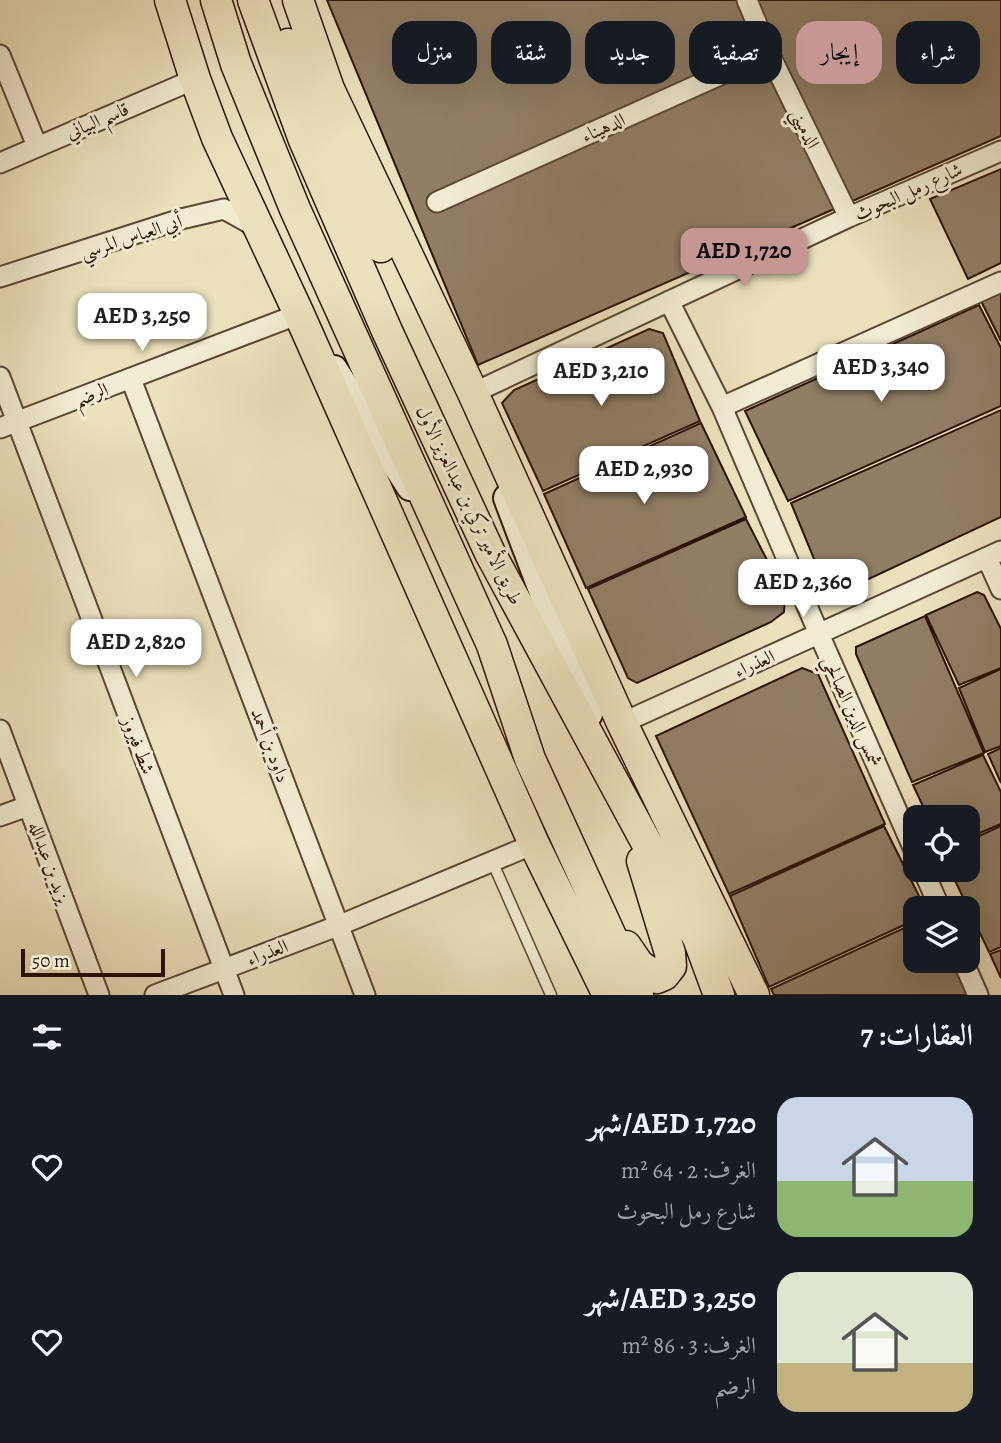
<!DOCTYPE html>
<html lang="ar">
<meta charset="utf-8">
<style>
:root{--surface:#171b24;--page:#242831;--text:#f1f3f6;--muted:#9ea1a6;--accent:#c59692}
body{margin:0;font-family:Alegreya,Amiri,serif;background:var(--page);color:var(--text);direction:rtl;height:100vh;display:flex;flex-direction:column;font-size:26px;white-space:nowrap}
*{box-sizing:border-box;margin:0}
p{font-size:23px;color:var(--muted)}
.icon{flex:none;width:38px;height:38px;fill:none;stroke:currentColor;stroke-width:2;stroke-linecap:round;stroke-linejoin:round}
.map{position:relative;height:995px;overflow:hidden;direction:ltr}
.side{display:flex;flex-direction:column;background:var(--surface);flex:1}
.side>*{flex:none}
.guide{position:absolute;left:21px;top:21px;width:959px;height:63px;direction:rtl;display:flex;gap:14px}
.fabs{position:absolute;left:903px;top:805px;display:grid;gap:14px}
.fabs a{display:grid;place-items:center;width:77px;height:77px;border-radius:14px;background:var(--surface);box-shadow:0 7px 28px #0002;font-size:35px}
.scale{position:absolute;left:21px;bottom:18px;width:144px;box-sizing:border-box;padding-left:7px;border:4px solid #2d1307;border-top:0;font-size:19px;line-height:24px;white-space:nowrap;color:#2d1307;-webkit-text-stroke:5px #f2ecd3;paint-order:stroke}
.price{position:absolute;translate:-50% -60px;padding:0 16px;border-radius:14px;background:#fff;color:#222;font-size:23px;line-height:46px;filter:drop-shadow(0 2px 4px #0008)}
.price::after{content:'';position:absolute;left:50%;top:42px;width:21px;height:16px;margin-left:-10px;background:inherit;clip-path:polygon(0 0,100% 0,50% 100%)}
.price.current{background:var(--accent);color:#111}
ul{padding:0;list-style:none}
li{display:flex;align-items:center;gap:21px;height:175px;padding:0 28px}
li span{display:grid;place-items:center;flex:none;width:196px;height:140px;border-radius:21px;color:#555}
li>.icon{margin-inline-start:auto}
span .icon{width:84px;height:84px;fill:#fffc;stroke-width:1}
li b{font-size:30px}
h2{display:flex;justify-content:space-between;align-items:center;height:84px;padding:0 28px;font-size:30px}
.tag{padding:0 24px;border-radius:21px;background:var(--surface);box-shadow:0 7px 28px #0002;font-size:24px;line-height:63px}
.tag.current{background:var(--accent);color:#111}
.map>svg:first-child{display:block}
.building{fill:#907e65;stroke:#2d1307;stroke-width:2}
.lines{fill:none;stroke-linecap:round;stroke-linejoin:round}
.lane-casing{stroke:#5c4634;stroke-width:13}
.street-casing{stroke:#5c4634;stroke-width:23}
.secondary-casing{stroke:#2d1307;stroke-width:30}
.primary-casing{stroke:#2d1307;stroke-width:33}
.lane{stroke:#f2ecd3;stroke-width:10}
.street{stroke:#f2ecd3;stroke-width:19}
.secondary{stroke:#f2ecd3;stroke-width:26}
.primary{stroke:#ebe1bc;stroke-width:30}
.labels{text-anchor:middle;stroke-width:6;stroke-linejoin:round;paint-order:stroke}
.street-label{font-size:19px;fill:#2d1307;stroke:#f2ecd3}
</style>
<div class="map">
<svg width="1001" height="995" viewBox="0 0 1001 995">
<rect width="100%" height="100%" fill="#ebe1bc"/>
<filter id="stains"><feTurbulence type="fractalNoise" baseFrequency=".00286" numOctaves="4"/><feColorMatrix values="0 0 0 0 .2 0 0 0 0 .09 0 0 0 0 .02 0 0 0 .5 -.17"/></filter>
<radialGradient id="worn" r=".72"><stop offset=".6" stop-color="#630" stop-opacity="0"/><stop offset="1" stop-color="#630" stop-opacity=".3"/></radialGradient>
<path class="building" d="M327 0H1001V136L478 365Z
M1001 169V263L968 279 930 199Z
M1001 292V341L981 301Z
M979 305 1001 348V406L788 501 745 411Z
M649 329 663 333 700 421 543 491 502 403 514 390Z
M1001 410V517L839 593 826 588 791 503Z
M701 423 746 517 586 588 544 494Z
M746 519 785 595 784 612 771 622 637 683 628 678 588 589Z
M977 592 984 595 1001 629V668L959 685 926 615Z
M925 616 984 753 912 782 856 654V647Z
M802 668 818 674 885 824 729 894 656 736Z
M1001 669V746L985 752 959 688Z
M1001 748V783L988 754Z
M983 755 1001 792V824L968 838V817H928L913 785Z
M884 826 925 908H915V920L769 987 730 896Z
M1001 826V947L989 952 950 870H968V841Z
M915 923V961H951L967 995H774L771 989Z
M1001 950V978L990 954Z"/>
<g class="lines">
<defs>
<path id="lane" d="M492 861 551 995"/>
<path id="street" d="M747 0 769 53 849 217
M0 55 37 146
M0 163 195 79
M437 202 769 53
M0 277 181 219 224 209 258 228
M669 301 722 407 819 634 915 852
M0 377 234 995
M131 379 365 995
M473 393 849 217 1001 151
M722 407 1001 282
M0 428 299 314
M987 558 1001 589
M622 723 1001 551
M0 730 99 995
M0 816 28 806
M923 870 940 908
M963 961 978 995
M155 995 340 925 534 844"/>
<path id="secondary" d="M334 369 410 487
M507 498 589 714"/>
<path id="primary" d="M170 0 195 79 217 138 299 314 534 844 608 995
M216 0 236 64 295 209 492 645 530 759 638 995
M253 0 304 140 387 331 490 553 698 938 719 995
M298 0 329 89 473 393 622 723 754 995
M288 44 335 154 381 247
M626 946 639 965 657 978 664 975 671 966 670 953 642 861"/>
</defs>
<use href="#lane" class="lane-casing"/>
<use href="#street" class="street-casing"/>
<use href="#secondary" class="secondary-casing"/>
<use href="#primary" class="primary-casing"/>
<use href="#lane" class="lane"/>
<use href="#street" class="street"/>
<use href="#secondary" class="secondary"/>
<use href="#primary" class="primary"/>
</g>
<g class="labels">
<g class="street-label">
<text transform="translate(97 120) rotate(-23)" y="7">قاسم البياني</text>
<text transform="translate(603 127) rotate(-24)" y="7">الدهيناء</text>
<text transform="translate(806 128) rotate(64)" y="7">الدميني</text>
<text transform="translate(908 191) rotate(-24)" y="7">شارع رمل البحوث</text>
<text transform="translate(131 236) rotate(-18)" y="7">أبي العباس المرسي</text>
<text transform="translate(91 394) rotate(-21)" y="7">الرضم</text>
<text transform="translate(470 505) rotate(64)" y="7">طريق الأمير تركي بن عبدالعزيز الأول</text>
<text transform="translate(754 663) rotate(-24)" y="7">العذراء</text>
<text transform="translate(853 711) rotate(66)" y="7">شمس الدين الصالحي</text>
<text transform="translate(139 745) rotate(69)" y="7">شط فيروز</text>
<text transform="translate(271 745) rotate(69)" y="7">داود بن أحمد</text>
<text transform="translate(50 862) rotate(70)" y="7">يزيد بن عبدالله</text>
<text transform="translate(267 952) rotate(-21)" y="7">العذراء</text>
</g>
</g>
<rect width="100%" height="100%" filter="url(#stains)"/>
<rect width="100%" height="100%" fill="url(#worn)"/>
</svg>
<div class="fabs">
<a><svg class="icon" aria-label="locate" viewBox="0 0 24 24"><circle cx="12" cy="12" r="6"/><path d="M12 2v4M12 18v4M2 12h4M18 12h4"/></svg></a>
<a><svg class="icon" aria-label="layers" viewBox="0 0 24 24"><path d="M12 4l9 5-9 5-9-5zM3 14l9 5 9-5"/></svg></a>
</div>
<div class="scale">50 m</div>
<b class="price current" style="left:744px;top:288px">AED 1,720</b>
<b class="price" style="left:142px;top:353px">AED 3,250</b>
<b class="price" style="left:881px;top:404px">AED 3,340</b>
<b class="price" style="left:601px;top:408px">AED 3,210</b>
<b class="price" style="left:644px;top:506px">AED 2,930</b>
<b class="price" style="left:803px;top:619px">AED 2,360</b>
<b class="price" style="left:136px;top:679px">AED 2,820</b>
<div class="guide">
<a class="tag">شراء</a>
<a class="tag current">إيجار</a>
<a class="tag">تصفية</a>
<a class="tag">جديد</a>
<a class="tag">شقة</a>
<a class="tag">منزل</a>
</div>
</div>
<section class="side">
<h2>العقارات: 7<svg class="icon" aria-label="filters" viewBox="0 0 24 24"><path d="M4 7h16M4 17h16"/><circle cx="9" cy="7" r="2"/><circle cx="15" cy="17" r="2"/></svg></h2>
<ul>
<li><span style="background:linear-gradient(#c9d6e8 60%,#8fb573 0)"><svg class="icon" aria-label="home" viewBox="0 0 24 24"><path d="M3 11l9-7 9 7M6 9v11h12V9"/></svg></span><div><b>AED 1,720/شهر</b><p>الغرف: 2 · 64 m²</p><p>شارع رمل البحوث</p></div><svg class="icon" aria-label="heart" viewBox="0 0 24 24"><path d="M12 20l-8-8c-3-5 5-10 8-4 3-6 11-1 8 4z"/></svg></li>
<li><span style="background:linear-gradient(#dfe7d0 65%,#c2b280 0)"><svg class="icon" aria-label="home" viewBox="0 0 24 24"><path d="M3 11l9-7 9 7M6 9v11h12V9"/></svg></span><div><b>AED 3,250/شهر</b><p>الغرف: 3 · 86 m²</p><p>الرضم</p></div><svg class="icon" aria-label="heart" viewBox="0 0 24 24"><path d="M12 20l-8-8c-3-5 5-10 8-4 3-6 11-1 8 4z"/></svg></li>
</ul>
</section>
